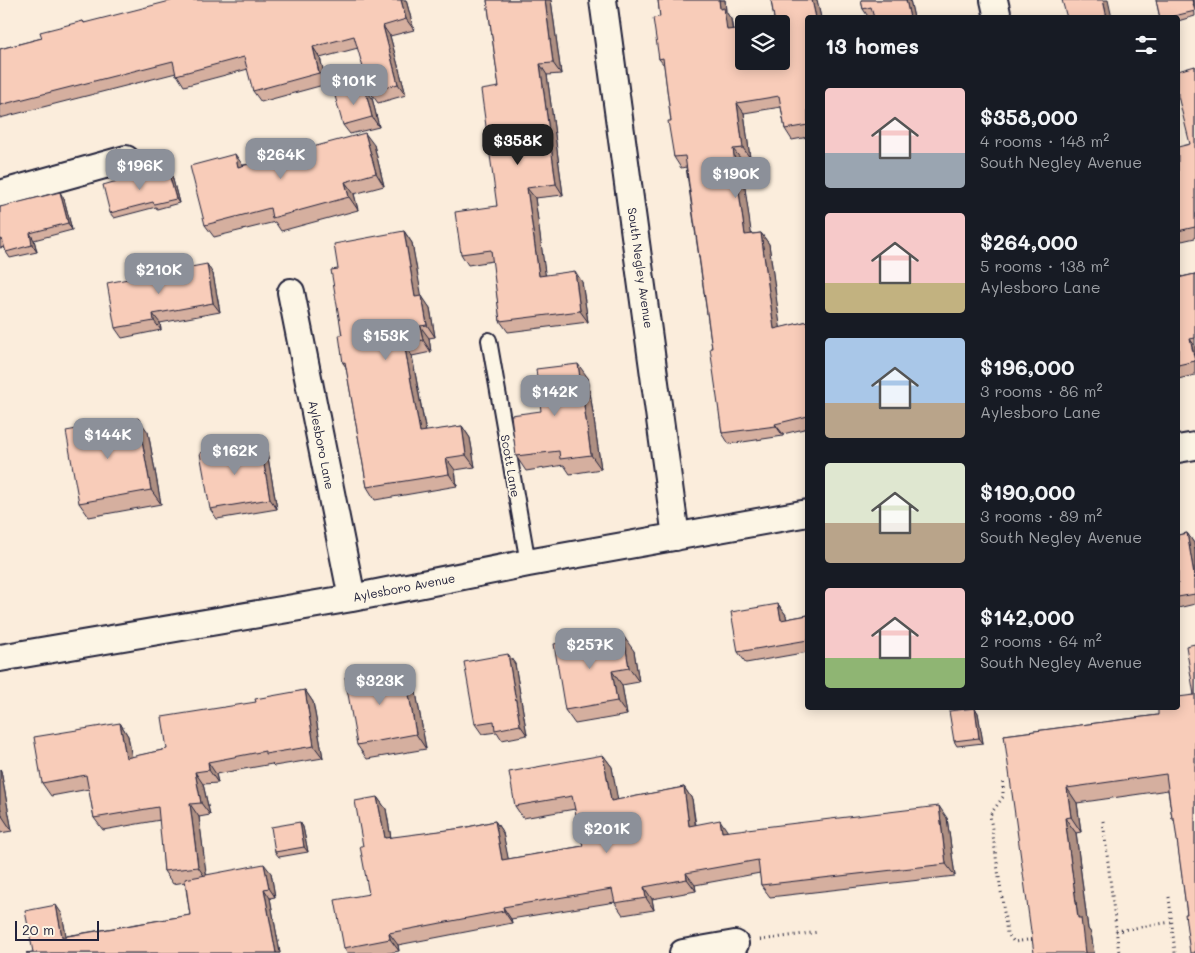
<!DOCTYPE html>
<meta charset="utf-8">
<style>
:root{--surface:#171b24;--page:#20242c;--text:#f1f3f6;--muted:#9ea1a6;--accent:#8c9099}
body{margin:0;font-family:Mali,sans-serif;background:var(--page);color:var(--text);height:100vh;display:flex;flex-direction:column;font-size:19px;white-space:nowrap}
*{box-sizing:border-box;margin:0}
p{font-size:16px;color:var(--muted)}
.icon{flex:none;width:28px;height:28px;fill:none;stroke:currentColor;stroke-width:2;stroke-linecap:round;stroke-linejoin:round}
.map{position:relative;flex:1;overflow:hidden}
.details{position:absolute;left:805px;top:15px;width:375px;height:695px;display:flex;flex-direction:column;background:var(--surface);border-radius:5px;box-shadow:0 2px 12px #0003}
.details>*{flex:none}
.controls{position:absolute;left:735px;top:15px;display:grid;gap:10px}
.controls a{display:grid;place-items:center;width:55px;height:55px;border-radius:5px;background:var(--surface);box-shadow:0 2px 12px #0003;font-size:25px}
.scale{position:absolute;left:15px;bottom:12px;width:84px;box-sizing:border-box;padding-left:5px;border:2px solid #22223b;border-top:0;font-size:14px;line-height:18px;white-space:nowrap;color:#22223b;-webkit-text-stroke:4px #fcf5e5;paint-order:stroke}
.price{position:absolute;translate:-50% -42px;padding:0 11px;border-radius:10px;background:var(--accent);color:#fff;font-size:16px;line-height:32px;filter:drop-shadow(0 1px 2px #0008)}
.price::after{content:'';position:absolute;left:50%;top:30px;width:15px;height:11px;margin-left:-8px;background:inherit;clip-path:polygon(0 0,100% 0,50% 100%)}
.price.selected{background:#222;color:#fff}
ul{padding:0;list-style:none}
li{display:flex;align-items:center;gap:15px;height:125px;padding:0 20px}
li span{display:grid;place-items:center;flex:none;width:140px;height:100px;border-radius:5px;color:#555}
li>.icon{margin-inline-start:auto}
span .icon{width:60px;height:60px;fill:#fffc;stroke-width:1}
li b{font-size:21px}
h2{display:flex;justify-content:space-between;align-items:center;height:60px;padding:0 20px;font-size:21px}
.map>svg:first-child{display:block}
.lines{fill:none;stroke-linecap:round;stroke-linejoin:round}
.service-casing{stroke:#22223b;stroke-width:18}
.minor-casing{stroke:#22223b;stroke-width:30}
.path{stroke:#22223b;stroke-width:3;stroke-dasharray:1 4;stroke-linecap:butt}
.service{stroke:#fcf5e5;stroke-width:14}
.minor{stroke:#fcf5e5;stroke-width:26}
.wall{fill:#d5af9f;stroke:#22223b}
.shaded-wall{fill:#ae8f82;stroke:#22223b}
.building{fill:#f8ccb9;stroke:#22223b}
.labels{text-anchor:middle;stroke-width:4;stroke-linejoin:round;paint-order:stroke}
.street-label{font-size:12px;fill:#22223b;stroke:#fcf5e5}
</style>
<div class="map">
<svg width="1195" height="953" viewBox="0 0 1195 953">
<rect width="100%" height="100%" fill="#fbeddc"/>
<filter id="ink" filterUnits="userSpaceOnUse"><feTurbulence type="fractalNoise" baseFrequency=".02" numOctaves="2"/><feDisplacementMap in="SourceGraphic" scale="10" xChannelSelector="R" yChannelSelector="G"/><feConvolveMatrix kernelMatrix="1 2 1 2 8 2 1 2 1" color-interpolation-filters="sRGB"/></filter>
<g filter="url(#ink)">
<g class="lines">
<defs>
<path id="service" d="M489 340 528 563"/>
<path id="minor" d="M603 0 676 537
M994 0 998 18
M0 194 126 159
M291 292 352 598
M1178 449 1195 446
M0 658 352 598 528 563 808 513
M683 953 735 944"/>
</defs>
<use href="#service" class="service-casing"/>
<use href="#minor" class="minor-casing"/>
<path class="path" d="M1003 782V797L990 815 1007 933 1014 942 1034 939
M1103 821 1119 953
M1169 897 1175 953
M1116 931 1171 922
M760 940 819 932"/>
<use href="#service" class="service"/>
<use href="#minor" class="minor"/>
</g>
<path class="wall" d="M406 0 414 30 390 36 406 95 378 103 370 92 358 48 320 58 327 84 261 102 253 91 248 69 184 86 176 73 0 118V49L42 38 83 21 85 23Z
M487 0H551L561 74 547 75 563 195 535 198 545 275 582 282 588 322 508 332 500 321 493 261 468 265 461 254 497 206 499 87Z
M658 0H725L726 12 731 19 733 30 775 24 771 0H817L821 18H808V137L792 140 785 129 781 107 744 113 750 158 741 159 751 234 761 233 769 244 780 328 808 321V428L783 434V436L729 444 722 433 712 348 686 167 681 168 674 157 671 121 664 65 659 59 660 17Z
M861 0H910L914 18H869L863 9Z
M1156 0H1194L1195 16 1178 21V18H1160Z
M1195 66V238L1182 241 1178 235V231L1190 144Z
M372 98 379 127 350 134 343 125Z
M374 145 384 186 354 194 358 210 281 231 275 222 214 237 205 225 243 165Z
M167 167 171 172 179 203 157 209 156 207 114 218 110 213Z
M64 199 72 230 34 240 37 252 10 258 6 252 4 247 0 248V207Z
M404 231 412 243 421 296 430 308 435 337 429 338 431 352 412 356 426 432 462 426 470 438 475 467 455 470 457 486 375 500 367 487 346 367 343 363 338 269Z
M1178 271 1181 277 1195 274V375L1178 379Z
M213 274 220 312 160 323 161 330 122 338 115 328Z
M588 378 601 469 570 474 564 465 526 471 516 456 541 411Z
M148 432 161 504 89 517 79 503Z
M267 452 277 509 217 519 210 509Z
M1187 533 1194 543 1195 551V604L1178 608V535Z
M778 604 786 615V619L808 615V652L746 663 738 652Z
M615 639 634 651 639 682 622 685 627 715 575 724 565 710Z
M1195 644V953L1187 914 1175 822 1172 818 1168 790 1077 803 1081 832 1076 833 1088 929 1091 933 1094 953 1004 735 1158 715 1194 695Z
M508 654 515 664 527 735 502 740 497 732 482 734 475 724Z
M404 667 414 681 426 749 367 759 357 745Z
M305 690 313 702 323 758 274 766 272 764 216 774 218 783 203 784 210 815 199 817 206 875 271 873 275 897 270 898 280 953H26L33 952 62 914 66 936 190 915 185 882 173 884 164 871 160 820 103 830 94 818 89 789 51 796 42 783 120 723 128 736 132 757 167 749 256 702Z
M975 708 978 713 983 743 957 746 954 741Z
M603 755 612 767 617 800 684 787 692 799 696 825 728 832 947 818 955 876 770 897 761 885 760 873 695 885 696 891 652 899 654 910 623 915 615 903V902L511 919 512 923 398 945 399 951 389 953H347L344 948 369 894 363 846 377 797 386 809 391 838 463 828 495 821 503 833 508 859 583 846 575 809 523 818 515 806Z
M0 769 1 771 12 831 0 833Z
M300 822 303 827 308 852 279 857 275 852Z"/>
<path class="shaded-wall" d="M401 0H406L414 30 406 19Z
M545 0H551L561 74 553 63Z
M719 0H725L726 12 731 19 734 41 727 30 720 9Z
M812 0H817L821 18H816Z
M906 0H910L914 18H910Z
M1103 0H1108L1112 18H1107Z
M1192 0H1194L1195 11Z
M383 26 390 36 406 95 398 84Z
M313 47 320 58 327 84 319 73Z
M540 64 547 75 563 195 556 184Z
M365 88 372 98 379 127 372 117Z
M737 103 744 113 750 158 743 148Z
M365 133 374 145 384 186 376 173Z
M733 149 741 159 753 246 745 235Z
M235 154 244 167H238Z
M167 167 171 172 179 203 176 199Z
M345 182 354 194 358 210 349 197Z
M527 188 535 198 547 287 539 276Z
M60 192 64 199 72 230 68 223Z
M404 231 412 243 424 309 415 297Z
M30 233 34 240 37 252 32 245Z
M761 233 769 244 782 340 774 329Z
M207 264 213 274 220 312 213 303Z
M575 271 582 282 588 322 580 311Z
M1178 271 1181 276 1184 290 1178 281Z
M422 296 430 308 435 337 427 325Z
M153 314 160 323 161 330 154 321Z
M420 326 429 338 431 352 423 340Z
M1190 339 1195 346V359Z
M404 343 412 356 428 445 420 432Z
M578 364 588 378 601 469 591 455Z
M138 418 148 432 161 504 151 490Z
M775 424 783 434V436L776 426Z
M462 426 470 438 475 467 466 455Z
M260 442 267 452 277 509 270 499Z
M446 458 455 470 457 486 449 474Z
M1187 533 1194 543 1195 551V580Z
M778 604 786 615 788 631 781 620Z
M624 637 634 651 639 682 629 668Z
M508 654 515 664 527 735 520 725Z
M404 667 414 681 426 749 416 734Z
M612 671 622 685 627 715 617 701Z
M305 690 313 702 323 758 314 746Z
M975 708 978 713 983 743 979 738Z
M120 723 128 736 134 770 126 758Z
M603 755 612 767 620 813 611 801Z
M208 762 216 774 218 783 209 770Z
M0 769 1 771 12 831 2 816 0 805Z
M195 772 203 784 210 815 201 803Z
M684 787 692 799 697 838 689 826Z
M1067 788 1077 803 1081 832 1071 817Z
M377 797 386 809 393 850 385 838Z
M190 804 199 817 207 880 198 867Z
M939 806 947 818 955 876 946 864Z
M1065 818 1076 833 1088 929 1091 933 1094 953H1085L1078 918Z
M720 820 728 832H722Z
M495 821 503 833 511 872 502 860Z
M300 822 303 827 308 852 304 847Z
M264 864 271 873 275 897 269 888Z
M686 873 695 885 696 891 687 879Z
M644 887 652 899 654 910 646 898Z
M264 889 270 898 280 953H276Z
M56 905 62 914 68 946 62 937Z
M503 907 511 919 512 923 504 911Z
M389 933 398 945 399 951 390 939Z"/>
<path class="building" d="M174 0H401L406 19 383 26 398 84 370 92 354 36 313 47 319 73 253 91 244 57 176 75 173 61 0 105V49L42 38 40 32 83 21 84 23Z
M487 0H545L553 63 540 64 556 184 527 188 539 276 575 271 580 311 500 321 491 250 461 254 455 212 497 206 481 90 499 87Z
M658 0H719L720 9 724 8 727 30 744 28V61H781V24H775L771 0H812L816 18H808V125L785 129 779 96 737 103 743 148 733 149 745 235 761 233 774 329 808 321V416L775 424 776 426 722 433 710 348H712L685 156 674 157 668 121H671L663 58 659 59 653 18 660 17Z
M861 0H906L910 18H874L871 7 863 9Z
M1062 0H1103L1107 18H1067Z
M1156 0H1192L1195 11 1166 18H1160Z
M1195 66V227L1178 231V147L1190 144 1178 96V71Z
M365 88 372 117 343 125 335 96Z
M365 133 376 173 345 182 349 197 272 218 270 208 205 225 190 166 235 154 238 167Z
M167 167 176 199 154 204 153 202 110 213 103 185Z
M60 192 68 223 30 233 32 245 6 252 2 239 0 240V207Z
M404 231 415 297 422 296 427 325 420 326 423 340 404 343 420 432 462 426 466 455 446 458 449 474 367 487 345 362 343 363 339 335H342L331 270 338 269 334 244Z
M207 264 213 303 153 314 154 321 115 328 107 283Z
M1195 274V338L1190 339 1195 361 1178 365V278Z
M578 364 591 455 560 459 559 451 516 456 511 415 541 411 536 369Z
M138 418 151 490 79 503 66 431Z
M260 442 270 499 210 509 200 453Z
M1187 533 1195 580V594L1178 597V535Z
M778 604 781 620 808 615V640L738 652 731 612Z
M611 634 612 640 624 637 629 668 612 671 617 701 565 710 554 644Z
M1195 644V953H1190L1185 914H1187L1174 818H1172L1166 774 1067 788 1071 817 1065 818 1078 918H1081L1085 953H1034L1004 735 1158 715V708H1178V697L1194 695 1186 646Z
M508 654 520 725 495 730 494 721 475 724 464 662Z
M404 667 416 734 357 745 345 677Z
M305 690 314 746 265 754V751L208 762 209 770 195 772 201 803 190 804 198 867 164 871 158 807 94 818 86 775 42 783 34 737 120 723 126 758 167 749 162 717 256 702 255 699Z
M975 708 979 738 954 741 949 711Z
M603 755 611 801 684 787 689 826 720 820 722 832 939 806 946 864 761 885 758 860 686 873 687 879 644 887 646 898 615 903 612 889 503 907 504 911 389 933 390 939 344 948 335 900 369 894 360 846H363L355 801 377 797 385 838 463 828 495 821 502 860 583 846 572 796 515 806 509 772Z
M0 805 2 816 0 817Z
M300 822 304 847 275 852 271 827Z
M264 864 269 888 264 889 276 953H26L33 952 25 911 56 905 62 937 190 915 185 879Z"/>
</g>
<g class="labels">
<g class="street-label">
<text transform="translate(640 268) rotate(82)" y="4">South Negley Avenue</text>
<text transform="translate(321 445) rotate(79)" y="4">Aylesboro Lane</text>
<text transform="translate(510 466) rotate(80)" y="4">Scott Lane</text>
<text transform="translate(404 588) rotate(-11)" y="4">Aylesboro Avenue</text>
</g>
</g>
</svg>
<div class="controls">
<a><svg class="icon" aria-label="layers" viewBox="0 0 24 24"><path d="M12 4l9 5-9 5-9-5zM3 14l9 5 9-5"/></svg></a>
</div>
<div class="scale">20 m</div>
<b class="price" style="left:354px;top:106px">$101K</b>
<b class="price selected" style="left:518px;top:166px">$358K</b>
<b class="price" style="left:281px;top:180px">$264K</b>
<b class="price" style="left:140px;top:191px">$196K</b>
<b class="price" style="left:736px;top:199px">$190K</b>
<b class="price" style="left:159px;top:295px">$210K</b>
<b class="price" style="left:386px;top:361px">$153K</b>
<b class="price" style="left:555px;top:417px">$142K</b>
<b class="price" style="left:108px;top:460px">$144K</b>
<b class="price" style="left:235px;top:476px">$162K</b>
<b class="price" style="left:590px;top:670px">$257K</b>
<b class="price" style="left:380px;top:706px">$323K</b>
<b class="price" style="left:607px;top:854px">$201K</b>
<section class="details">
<h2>13 homes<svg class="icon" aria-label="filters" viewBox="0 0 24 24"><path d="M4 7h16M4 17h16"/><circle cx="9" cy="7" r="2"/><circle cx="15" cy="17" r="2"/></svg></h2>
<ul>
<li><span style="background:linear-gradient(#f6c9c9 65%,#9aa5b1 0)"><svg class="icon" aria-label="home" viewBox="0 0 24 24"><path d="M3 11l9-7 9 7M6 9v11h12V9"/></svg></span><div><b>$358,000</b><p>4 rooms · 148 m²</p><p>South Negley Avenue</p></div></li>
<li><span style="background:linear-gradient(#f6c9c9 70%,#c2b280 0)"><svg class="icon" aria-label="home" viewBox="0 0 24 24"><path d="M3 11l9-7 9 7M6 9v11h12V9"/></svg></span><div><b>$264,000</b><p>5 rooms · 138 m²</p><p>Aylesboro Lane</p></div></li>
<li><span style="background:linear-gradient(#a9c7e8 65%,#b9a48a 0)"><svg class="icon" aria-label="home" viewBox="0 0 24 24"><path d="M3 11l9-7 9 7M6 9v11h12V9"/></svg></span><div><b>$196,000</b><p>3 rooms · 86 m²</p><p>Aylesboro Lane</p></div></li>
<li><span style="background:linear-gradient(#dfe7d0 60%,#b9a48a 0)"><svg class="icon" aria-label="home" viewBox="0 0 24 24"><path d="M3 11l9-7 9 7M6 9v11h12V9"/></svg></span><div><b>$190,000</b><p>3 rooms · 89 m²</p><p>South Negley Avenue</p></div></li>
<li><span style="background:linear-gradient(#f6c9c9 70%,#8fb573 0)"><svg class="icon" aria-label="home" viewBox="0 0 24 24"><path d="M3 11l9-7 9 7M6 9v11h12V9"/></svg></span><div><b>$142,000</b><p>2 rooms · 64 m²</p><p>South Negley Avenue</p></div></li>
</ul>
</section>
</div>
